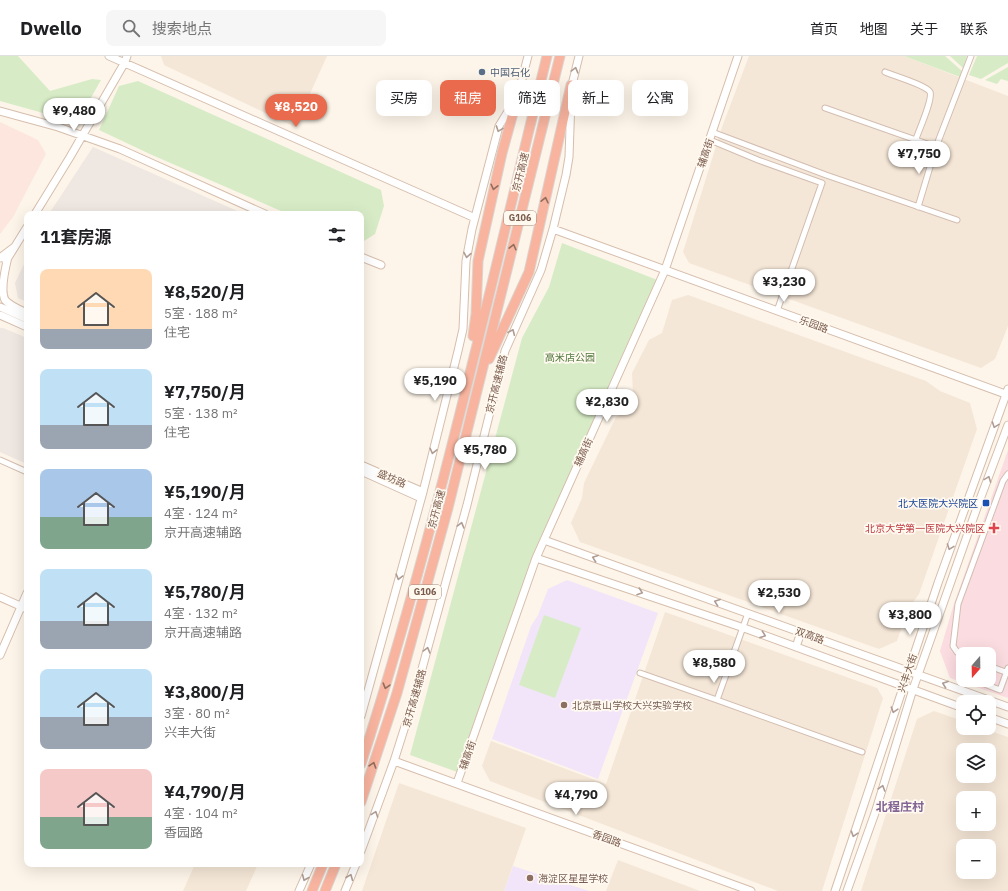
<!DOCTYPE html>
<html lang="zh">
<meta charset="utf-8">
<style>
:root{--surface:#fff;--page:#f6f6f6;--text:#202124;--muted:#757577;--line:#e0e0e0;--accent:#e96a4c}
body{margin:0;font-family:"IBM Plex Sans","Noto Sans SC",sans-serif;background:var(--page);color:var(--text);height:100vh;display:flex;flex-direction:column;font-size:15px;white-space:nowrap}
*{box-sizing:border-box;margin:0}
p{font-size:13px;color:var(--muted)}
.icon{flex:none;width:22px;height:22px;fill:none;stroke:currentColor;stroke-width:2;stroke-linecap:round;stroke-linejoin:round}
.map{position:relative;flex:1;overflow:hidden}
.details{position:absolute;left:24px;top:155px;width:340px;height:656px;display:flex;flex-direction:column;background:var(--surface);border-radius:8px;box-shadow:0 4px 16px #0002}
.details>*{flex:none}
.banner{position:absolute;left:376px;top:24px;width:380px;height:36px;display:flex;gap:8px}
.needle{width:26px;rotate:200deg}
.tools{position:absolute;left:956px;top:591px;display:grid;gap:8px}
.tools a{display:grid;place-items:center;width:40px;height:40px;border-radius:8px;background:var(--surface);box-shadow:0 4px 16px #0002;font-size:20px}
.price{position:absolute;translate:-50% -34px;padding:0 9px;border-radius:14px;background:#fff;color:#222;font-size:13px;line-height:26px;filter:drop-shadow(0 1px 2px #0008)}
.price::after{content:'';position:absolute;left:50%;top:24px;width:12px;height:9px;margin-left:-6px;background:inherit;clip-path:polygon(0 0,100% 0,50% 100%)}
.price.on{background:var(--accent);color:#fff}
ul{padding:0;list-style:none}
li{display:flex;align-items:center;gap:12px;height:100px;padding:0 16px}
li span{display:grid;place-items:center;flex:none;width:112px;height:80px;border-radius:8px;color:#555}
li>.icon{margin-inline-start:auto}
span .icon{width:48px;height:48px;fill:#fffc;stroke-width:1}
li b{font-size:17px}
h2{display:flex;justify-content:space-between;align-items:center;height:48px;padding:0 16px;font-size:17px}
.tag{padding:0 14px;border-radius:8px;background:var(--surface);box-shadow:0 4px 16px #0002;font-size:14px;line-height:36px}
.tag.on{background:var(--accent);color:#fff}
header{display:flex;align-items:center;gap:24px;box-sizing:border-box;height:56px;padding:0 20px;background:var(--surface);border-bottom:1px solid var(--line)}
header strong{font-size:19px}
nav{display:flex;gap:22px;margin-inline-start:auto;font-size:14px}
.search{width:280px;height:36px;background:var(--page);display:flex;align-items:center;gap:10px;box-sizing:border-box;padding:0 14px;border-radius:8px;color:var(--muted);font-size:15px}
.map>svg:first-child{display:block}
.residential{fill:#f5e7d7;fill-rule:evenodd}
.commercial{fill:#fde6dd}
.industrial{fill:#eee7e2}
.education{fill:#f2e5fa}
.medical{fill:#fbdce1;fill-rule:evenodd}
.green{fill:#d7ecc6}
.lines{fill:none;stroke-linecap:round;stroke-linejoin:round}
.street-casing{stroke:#d3beb1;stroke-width:7}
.secondary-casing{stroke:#d6bead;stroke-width:9}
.highway-casing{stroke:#dcd4d0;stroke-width:11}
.street{stroke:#fff;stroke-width:5}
.secondary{stroke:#fff;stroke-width:7}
.highway{stroke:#f8b49f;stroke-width:9}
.oneway{stroke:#af9c93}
.oneway2{stroke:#926c5c}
.service-dot{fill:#5c6f8a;stroke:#fff9f0;stroke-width:1.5}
.transit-dot{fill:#1a4fb4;stroke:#fff9f0;stroke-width:1.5}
.health-dot{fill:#e0444e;stroke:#fff9f0;stroke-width:1.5}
.education-dot{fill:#8d6e63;stroke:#fff9f0;stroke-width:1.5}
.labels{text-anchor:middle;stroke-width:3.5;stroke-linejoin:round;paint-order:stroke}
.shield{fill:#fff9f0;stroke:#a18a7c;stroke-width:1}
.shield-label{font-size:9px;font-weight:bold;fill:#795a4b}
.service-label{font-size:10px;fill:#4e5e75;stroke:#fff9f0;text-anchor:start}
.street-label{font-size:10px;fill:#795a4b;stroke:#fff9f0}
.park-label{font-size:10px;fill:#527940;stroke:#fff9f0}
.transit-label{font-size:10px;fill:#164399;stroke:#fff9f0;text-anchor:end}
.health-label{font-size:10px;fill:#be3a42;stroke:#fff9f0;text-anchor:end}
.education-label{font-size:10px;fill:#785e54;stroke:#fff9f0;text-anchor:start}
.quarter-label{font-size:12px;font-weight:bold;fill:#826495;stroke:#fff9f0}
</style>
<header>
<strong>Dwello</strong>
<div class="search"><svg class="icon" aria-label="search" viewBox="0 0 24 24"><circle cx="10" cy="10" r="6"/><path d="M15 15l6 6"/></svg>搜索地点</div>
<nav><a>首页</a><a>地图</a><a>关于</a><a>联系</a></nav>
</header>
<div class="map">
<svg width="1008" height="835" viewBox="0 0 1008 835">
<rect width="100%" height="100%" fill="#fdf5e9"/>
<path class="residential" d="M161 0H327L295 71 164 9Z
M749 0H904L1008 40V270L995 303 981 312 689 207 683 196 722 71Z
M688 239 926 325 940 335 970 347 977 373 919 538 908 553 897 585 879 593 580 486 571 467 582 442 584 427 616 361 627 354 633 339 632 317 649 284 662 277 672 244Z
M665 556 877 632 883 642 822 835H778L490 725 482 710 491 685 606 728Z
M934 655 963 665V672H982L1008 681V835H861L917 663ZM963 694H989V720H963ZM963 742H989V768H963ZM963 790H989V816H963Z
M399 727 526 772 504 835H362Z
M618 804 700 835H606Z
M195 808H258L246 835H183Z"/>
<path class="commercial" d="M0 66 38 84 46 98 13 161 0 178Z"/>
<path class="industrial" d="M93 91 244 158H49Z
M27 202V246L18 242 15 227Z
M0 272H3L27 282V408L0 396Z"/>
<path class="education" d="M567 524 658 557 598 723 492 683 531 570 538 559 548 533Z
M513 810 589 835H504Z"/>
<path class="medical" d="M1008 394V642L950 622 940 595 953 551ZM963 598H989V624H963Z"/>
<path class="green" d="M0 0H18L50 35 92 23 101 24 80 61 68 64 0 45Z
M904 0H945L962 15 960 21Z
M950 0H967L963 12Z
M977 0H1008V7L981 23 969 19Z
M1008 11V25L1001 23 997 28 985 24Z
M138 25 381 134 384 150 375 178 361 187V158H288L152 99 99 74 119 30Z
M562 187 660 225 553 462 460 717 410 699 522 282 549 231Z
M544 559 581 572 555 642 519 629Z"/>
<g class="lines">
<defs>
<path id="street" d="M885 16C894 20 926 29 930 36 933 43 919 74 916 83
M825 52 936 91 971 0
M712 76 826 119 957 164
M710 84 758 104 822 127 777 255
M918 151 936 91
M0 404 27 416
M963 599 957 596 953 590 958 548 1003 425 1008 418
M989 610 1008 617
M640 617 717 644 748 557
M974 624 1000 634 1008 612
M717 644 862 696"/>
<path id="secondary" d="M109 0 475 162
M571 33 579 0
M0 55 58 71 120 93 265 158
M35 158 70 101 125 6 127 0
M553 173 1008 339
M8 201C5 213 0 234 5 244 10 250 20 254 27 257
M361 201 381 209
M0 202 13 192
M6 205 27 171
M0 251 27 263
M0 259 27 271
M361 409 423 436
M361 415 421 442
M544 484 1008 651
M536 502 744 572 963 652
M0 541 27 553
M796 591 801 576
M0 599 27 537
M361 660 423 436 458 295 463 273 466 205 472 173 499 70 518 39 528 0
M989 661 1008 668
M394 705 751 835
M457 727 536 502 665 214 738 0
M361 795 394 705 414 642 467 449 505 295 541 214 553 173 566 119 569 101 571 43
M299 835 311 808
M345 835 356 808
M835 835 938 527 1008 333
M847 835 875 757 913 633 979 446 1008 369"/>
<path id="highway" d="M473 280 476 258 478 205 502 97 518 39
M489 303 529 216 571 29
M361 708C436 476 489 237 547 0
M361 746 397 637 448 452 560 0
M312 835 323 808
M325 835 336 808"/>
</defs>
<use href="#street" class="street-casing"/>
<use href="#secondary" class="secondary-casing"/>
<use href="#highway" class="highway-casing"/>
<use href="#street" class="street"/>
<use href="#secondary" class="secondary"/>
<use href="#highway" class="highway"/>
</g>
<defs><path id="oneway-chevron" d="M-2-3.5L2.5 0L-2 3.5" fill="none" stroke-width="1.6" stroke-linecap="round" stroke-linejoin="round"/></defs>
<g class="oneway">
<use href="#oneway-chevron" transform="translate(575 14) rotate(-75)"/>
<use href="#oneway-chevron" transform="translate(499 73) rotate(110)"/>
<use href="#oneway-chevron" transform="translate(467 199) rotate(100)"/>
<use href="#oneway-chevron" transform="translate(512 276) rotate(-66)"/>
<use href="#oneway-chevron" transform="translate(995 369) rotate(110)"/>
<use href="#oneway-chevron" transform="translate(433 395) rotate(104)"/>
<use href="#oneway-chevron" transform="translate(988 423) rotate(-69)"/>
<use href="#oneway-chevron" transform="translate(461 469) rotate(-75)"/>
<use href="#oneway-chevron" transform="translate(950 491) rotate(110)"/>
<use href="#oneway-chevron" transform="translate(595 502) rotate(-160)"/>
<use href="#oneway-chevron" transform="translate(399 521) rotate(105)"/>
<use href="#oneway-chevron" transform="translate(640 536) rotate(19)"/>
<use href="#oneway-chevron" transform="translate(717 546) rotate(-160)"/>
<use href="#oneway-chevron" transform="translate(763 579) rotate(20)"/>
<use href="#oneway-chevron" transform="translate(427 594) rotate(-75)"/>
<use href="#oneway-chevron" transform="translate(945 628) rotate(-160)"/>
<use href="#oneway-chevron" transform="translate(894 654) rotate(108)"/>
<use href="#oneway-chevron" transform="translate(882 732) rotate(-73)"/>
<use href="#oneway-chevron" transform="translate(375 758) rotate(-70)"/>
<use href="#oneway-chevron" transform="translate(854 778) rotate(108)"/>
<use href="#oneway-chevron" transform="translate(350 821) rotate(-68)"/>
<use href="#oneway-chevron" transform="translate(305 822) rotate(113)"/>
</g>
<g class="oneway2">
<use href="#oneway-chevron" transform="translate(494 131) rotate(103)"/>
<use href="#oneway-chevron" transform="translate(545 144) rotate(-77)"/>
<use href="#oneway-chevron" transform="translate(513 191) rotate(-76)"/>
<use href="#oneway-chevron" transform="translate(386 630) rotate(106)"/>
<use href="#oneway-chevron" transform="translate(373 709) rotate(-72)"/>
</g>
<circle class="service-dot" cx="482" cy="16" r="4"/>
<rect class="transit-dot" x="982" y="443" width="8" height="8" rx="2"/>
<path class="health-dot" d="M992 466h4v4h4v4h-4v4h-4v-4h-4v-4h4z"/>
<g class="education-dot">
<circle cx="564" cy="649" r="4"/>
<circle cx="530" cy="822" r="4"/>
</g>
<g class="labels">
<g class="shield">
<rect x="504" y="155" width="32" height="14" rx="3"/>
<rect x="409" y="529" width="32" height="14" rx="3"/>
</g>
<g class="shield-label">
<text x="520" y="165">G106</text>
<text x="425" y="539">G106</text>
</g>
<g class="service-label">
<text x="490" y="20">中国石化</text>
</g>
<g class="street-label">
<text transform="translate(705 97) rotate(-71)" y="4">辅高街</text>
<text transform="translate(520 116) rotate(-76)" y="4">京开高速</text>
<text transform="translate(814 268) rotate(20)" y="4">乐园路</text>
<text transform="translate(496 328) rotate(-76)" y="4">京开高速辅路</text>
<text transform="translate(583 396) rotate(-66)" y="4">辅高街</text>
<text transform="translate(392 422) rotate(23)" y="4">盛坊路</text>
<text transform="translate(436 453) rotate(-75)" y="4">京开高速</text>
<text transform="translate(810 579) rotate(20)" y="4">双高路</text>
<text transform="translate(907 617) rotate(-71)" y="4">兴丰大街</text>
<text transform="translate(414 642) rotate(-74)" y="4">京开高速辅路</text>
<text transform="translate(467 699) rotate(-71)" y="4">辅高街</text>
<text transform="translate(607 782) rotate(20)" y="4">香园路</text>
</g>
<g class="park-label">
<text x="570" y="305">高米店公园</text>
</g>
<g class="transit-label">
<text x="978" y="451">北大医院大兴院区</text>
</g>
<g class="health-label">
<text x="985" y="476">北京大学第一医院大兴院区</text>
</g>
<g class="education-label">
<text x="572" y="653">北京景山学校大兴实验学校</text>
<text x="538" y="826">海淀区星星学校</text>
</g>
<g class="quarter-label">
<text x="900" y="755">北程庄村</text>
</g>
</g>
</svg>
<div class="tools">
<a><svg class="needle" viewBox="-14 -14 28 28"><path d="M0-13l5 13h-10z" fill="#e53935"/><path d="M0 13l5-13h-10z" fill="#757577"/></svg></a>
<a><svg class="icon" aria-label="locate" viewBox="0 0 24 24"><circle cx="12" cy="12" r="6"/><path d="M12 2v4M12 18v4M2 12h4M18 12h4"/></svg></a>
<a><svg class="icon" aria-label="layers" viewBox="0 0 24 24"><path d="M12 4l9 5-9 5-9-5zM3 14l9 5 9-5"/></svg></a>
<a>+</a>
<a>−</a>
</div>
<b class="price on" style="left:296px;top:72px">¥8,520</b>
<b class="price" style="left:74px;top:76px">¥9,480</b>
<b class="price" style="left:919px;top:119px">¥7,750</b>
<b class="price" style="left:784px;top:247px">¥3,230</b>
<b class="price" style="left:435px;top:346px">¥5,190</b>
<b class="price" style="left:607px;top:367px">¥2,830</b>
<b class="price" style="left:485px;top:415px">¥5,780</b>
<b class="price" style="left:779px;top:558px">¥2,530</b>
<b class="price" style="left:910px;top:580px">¥3,800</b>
<b class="price" style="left:714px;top:628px">¥8,580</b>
<b class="price" style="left:576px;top:760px">¥4,790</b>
<div class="banner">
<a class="tag">买房</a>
<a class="tag on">租房</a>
<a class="tag">筛选</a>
<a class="tag">新上</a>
<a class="tag">公寓</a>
</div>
<section class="details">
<h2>11套房源<svg class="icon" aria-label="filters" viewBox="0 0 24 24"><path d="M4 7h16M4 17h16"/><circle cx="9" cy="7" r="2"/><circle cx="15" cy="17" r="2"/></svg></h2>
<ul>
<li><span style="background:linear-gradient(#ffd9b3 75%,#9aa5b1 0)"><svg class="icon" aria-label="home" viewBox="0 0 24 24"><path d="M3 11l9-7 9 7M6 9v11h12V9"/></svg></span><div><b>¥8,520/月</b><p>5室 · 188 m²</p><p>住宅</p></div></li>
<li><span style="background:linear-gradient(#bfe0f5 70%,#9aa5b1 0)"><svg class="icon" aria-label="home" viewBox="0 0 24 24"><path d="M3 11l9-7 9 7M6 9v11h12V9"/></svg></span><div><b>¥7,750/月</b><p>5室 · 138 m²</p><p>住宅</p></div></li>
<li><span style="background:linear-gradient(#a9c7e8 60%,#7fa58c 0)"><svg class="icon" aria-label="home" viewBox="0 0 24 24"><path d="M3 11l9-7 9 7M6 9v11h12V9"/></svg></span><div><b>¥5,190/月</b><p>4室 · 124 m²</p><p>京开高速辅路</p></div></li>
<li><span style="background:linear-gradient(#bfe0f5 65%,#9aa5b1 0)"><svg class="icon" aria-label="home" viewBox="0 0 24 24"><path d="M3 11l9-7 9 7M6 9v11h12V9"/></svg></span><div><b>¥5,780/月</b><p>4室 · 132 m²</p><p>京开高速辅路</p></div></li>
<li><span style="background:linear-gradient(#bfe0f5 60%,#9aa5b1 0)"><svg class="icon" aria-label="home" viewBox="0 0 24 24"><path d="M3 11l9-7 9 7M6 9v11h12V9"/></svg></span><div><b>¥3,800/月</b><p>3室 · 80 m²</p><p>兴丰大街</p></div></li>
<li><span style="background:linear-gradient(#f6c9c9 60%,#7fa58c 0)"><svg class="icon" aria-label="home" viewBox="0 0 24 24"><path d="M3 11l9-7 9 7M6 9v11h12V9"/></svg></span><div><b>¥4,790/月</b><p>4室 · 104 m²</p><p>香园路</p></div></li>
</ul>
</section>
</div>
